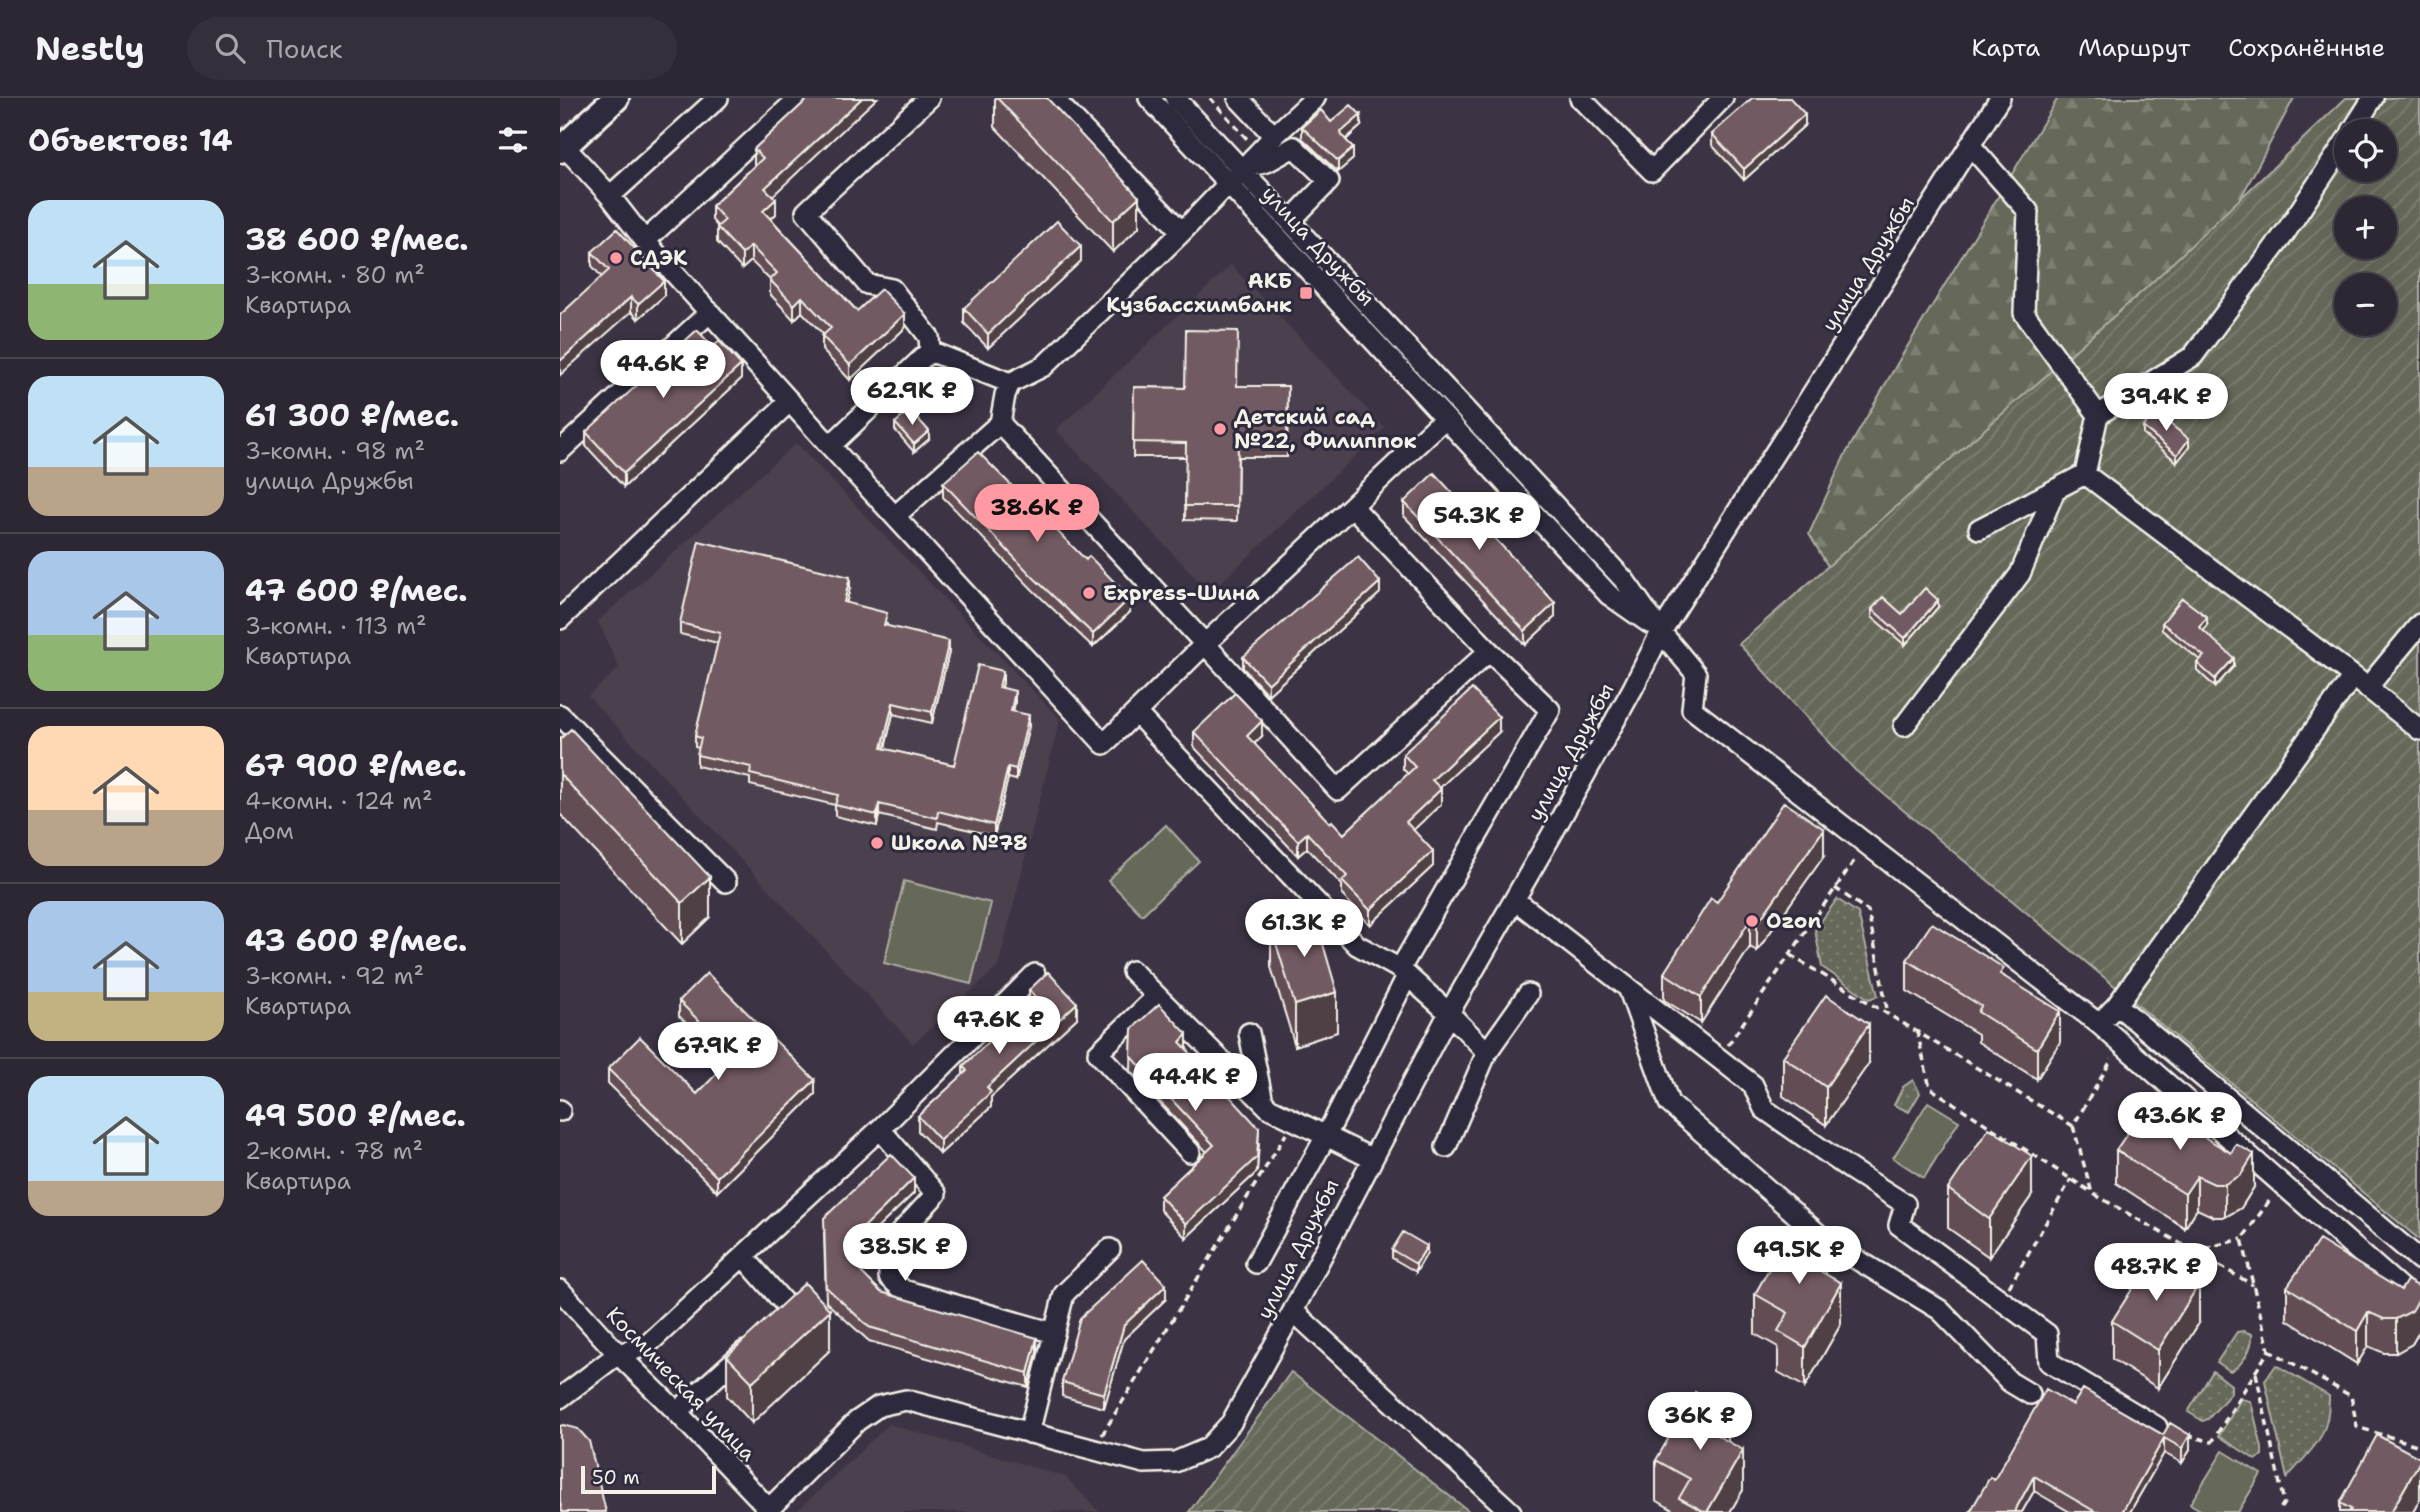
<!DOCTYPE html>
<html lang="ru">
<meta charset="utf-8">
<style>
:root{--surface:#2d2733;--page:#352f3b;--text:#f1f3f6;--muted:#a7a5ac;--line:#48444e;--accent:#ff9aa2}
body{margin:0;font-family:"Shantell Sans",sans-serif;background:var(--page);color:var(--text);height:100vh;display:flex;flex-direction:column;font-size:26px;white-space:nowrap}
*{box-sizing:border-box;margin:0}
p{font-size:23px;color:var(--muted)}
.icon{flex:none;width:38px;height:38px;fill:none;stroke:currentColor;stroke-width:2;stroke-linecap:round;stroke-linejoin:round}
.map{position:relative;flex:1;overflow:hidden}
.side{display:flex;flex-direction:column;background:var(--surface);width:560px}
.side>*{flex:none}
.fabs{position:absolute;left:1774px;top:21px;display:grid;gap:14px}
.fabs a{display:grid;place-items:center;width:63px;height:63px;border-radius:50%;background:var(--surface);box-shadow:0 7px 28px #0002,0 0 0 2px var(--line);font-size:35px}
.scale{position:absolute;left:21px;bottom:18px;width:135px;box-sizing:border-box;padding-left:7px;border:4px solid #f4f1e8;border-top:0;font-size:19px;line-height:24px;white-space:nowrap;color:#f4f1e8;-webkit-text-stroke:5px #2f2a3d;paint-order:stroke}
.price{position:absolute;translate:-50% -60px;padding:0 16px;border-radius:24px;background:#fff;color:#222;font-size:23px;line-height:46px;filter:drop-shadow(0 2px 4px #0008)}
.price::after{content:'';position:absolute;left:50%;top:42px;width:21px;height:16px;margin-left:-10px;background:inherit;clip-path:polygon(0 0,100% 0,50% 100%)}
.price.current{background:var(--accent);color:#111}
ul{padding:0;list-style:none}
li{display:flex;align-items:center;gap:21px;height:175px;padding:0 28px}
li+li{border-top:2px solid var(--line)}
li span{display:grid;place-items:center;flex:none;width:196px;height:140px;border-radius:21px;color:#555}
li>.icon{margin-inline-start:auto}
span .icon{width:84px;height:84px;fill:#fffc;stroke-width:1}
li b{font-size:30px}
h2{display:flex;justify-content:space-between;align-items:center;height:84px;padding:0 28px;font-size:30px}
header{display:flex;align-items:center;gap:42px;box-sizing:border-box;height:98px;padding:0 35px;background:var(--surface);border-bottom:2px solid var(--line)}
header strong{font-size:33px}
nav{display:flex;gap:38px;margin-inline-start:auto;font-size:24px}
.search{width:490px;height:63px;background:var(--page);display:flex;align-items:center;gap:18px;box-sizing:border-box;padding:0 24px;border-radius:38px;color:var(--muted);font-size:26px}
main{display:flex;flex:1;min-height:0}
.map>svg:first-child{display:block}
.built{fill:#4c3f4d}
.forest{fill:url(#forest-firs);stroke:#adada1;stroke-width:2}
.park{fill:url(#park-dots);stroke:#adada1;stroke-width:2}
.garden{fill:url(#garden-furrows);stroke:#adada1;stroke-width:2;fill-rule:evenodd}
.pitch{fill:#66695a;stroke:#adada1;stroke-width:2}
.lines{fill:none;stroke-linecap:round;stroke-linejoin:round}
.minor-casing{stroke:#f4f1e8;stroke-width:24}
.major-casing{stroke:#f4f1e8;stroke-width:30}
.path{stroke:#f4f1e8;stroke-width:3.5;stroke-dasharray:7 5;stroke-linecap:butt}
.minor{stroke:#2f2a3d;stroke-width:19}
.major{stroke:#2f2a3d;stroke-width:24}
.wall{fill:#624d54;stroke:#f4f1e8;stroke-width:2}
.shaded-wall{fill:#503f45;stroke:#f4f1e8;stroke-width:2}
.building{fill:#725a62;stroke:#f4f1e8;stroke-width:2}
.poi-dot{fill:#ff9aa2;stroke:#2f2a3d;stroke-width:2.5}
.labels{text-anchor:middle;stroke-width:6;stroke-linejoin:round;paint-order:stroke}
.street-label{font-size:21px;fill:#f4f1e8;stroke:#2f2a3d}
.poi-label{font-size:21px;font-weight:bold;fill:#f4f1e8;stroke:#2f2a3d;text-anchor:start}
</style>
<header>
<strong>Nestly</strong>
<div class="search"><svg class="icon" aria-label="search" viewBox="0 0 24 24"><circle cx="10" cy="10" r="6"/><path d="M15 15l6 6"/></svg>Поиск</div>
<nav><a>Карта</a><a>Маршрут</a><a>Сохранённые</a></nav>
</header>
<main>
<section class="side">
<h2>Объектов: 14<svg class="icon" aria-label="filters" viewBox="0 0 24 24"><path d="M4 7h16M4 17h16"/><circle cx="9" cy="7" r="2"/><circle cx="15" cy="17" r="2"/></svg></h2>
<ul>
<li><span style="background:linear-gradient(#bfe0f5 60%,#8fb573 0)"><svg class="icon" aria-label="home" viewBox="0 0 24 24"><path d="M3 11l9-7 9 7M6 9v11h12V9"/></svg></span><div><b>38 600 ₽/мес.</b><p>3-комн. · 80 m²</p><p>Квартира</p></div></li>
<li><span style="background:linear-gradient(#bfe0f5 65%,#b9a48a 0)"><svg class="icon" aria-label="home" viewBox="0 0 24 24"><path d="M3 11l9-7 9 7M6 9v11h12V9"/></svg></span><div><b>61 300 ₽/мес.</b><p>3-комн. · 98 m²</p><p>улица Дружбы</p></div></li>
<li><span style="background:linear-gradient(#a9c7e8 60%,#8fb573 0)"><svg class="icon" aria-label="home" viewBox="0 0 24 24"><path d="M3 11l9-7 9 7M6 9v11h12V9"/></svg></span><div><b>47 600 ₽/мес.</b><p>3-комн. · 113 m²</p><p>Квартира</p></div></li>
<li><span style="background:linear-gradient(#ffd9b3 60%,#b9a48a 0)"><svg class="icon" aria-label="home" viewBox="0 0 24 24"><path d="M3 11l9-7 9 7M6 9v11h12V9"/></svg></span><div><b>67 900 ₽/мес.</b><p>4-комн. · 124 m²</p><p>Дом</p></div></li>
<li><span style="background:linear-gradient(#a9c7e8 65%,#c2b280 0)"><svg class="icon" aria-label="home" viewBox="0 0 24 24"><path d="M3 11l9-7 9 7M6 9v11h12V9"/></svg></span><div><b>43 600 ₽/мес.</b><p>3-комн. · 92 m²</p><p>Квартира</p></div></li>
<li><span style="background:linear-gradient(#bfe0f5 75%,#b9a48a 0)"><svg class="icon" aria-label="home" viewBox="0 0 24 24"><path d="M3 11l9-7 9 7M6 9v11h12V9"/></svg></span><div><b>49 500 ₽/мес.</b><p>2-комн. · 78 m²</p><p>Квартира</p></div></li>
</ul>
</section>
<div class="map">
<svg width="1860" height="1414" viewBox="0 0 1860 1414">
<defs>
<pattern id="forest-firs" width="22" height="20" patternUnits="userSpaceOnUse" patternTransform="scale(1.75)"><rect width="22" height="20" fill="#66695a"/><path d="M5 1l3.5 6h-7zM16 11l3.5 6h-7z" fill="#7c7f72"/></pattern>
<pattern id="park-dots" width="8" height="8" patternUnits="userSpaceOnUse" patternTransform="scale(1.75)"><rect width="8" height="8" fill="#66695a"/><path d="M2 2h.1M6 6h.1" fill="none" stroke="#7c7f72" stroke-width="1.8" stroke-linecap="round"/></pattern>
<pattern id="garden-furrows" width="10" height="10" patternUnits="userSpaceOnUse" patternTransform="scale(1.75)"><rect width="10" height="10" fill="#66695a"/><path d="M-1 1l2-2M0 10L10 0M9 11l2-2" fill="none" stroke="#7c7f72"/></pattern>
</defs>
<rect width="100%" height="100%" fill="#3c3444"/>
<filter id="ink" filterUnits="userSpaceOnUse"><feTurbulence type="fractalNoise" baseFrequency=".0143" numOctaves="2"/><feDisplacementMap in="SourceGraphic" scale="14" xChannelSelector="R" yChannelSelector="G"/><feConvolveMatrix kernelMatrix="1 2 1 2 8 2 1 2 1" color-interpolation-filters="sRGB"/></filter>
<g filter="url(#ink)">
<path class="built" d="M671 167 825 330 650 495 496 332Z
M236 345 500 621 438 869 353 946 28 598 59 570 38 523Z
M329 1326 506 1379 539 1414H236Z"/>
<path class="forest" d="M1498 0H1734L1519 403 1296 516 1249 436 1284 359 1341 259Z"/>
<path class="park" d="M1277 801 1298 815 1318 898 1309 901 1262 869 1255 832Z
M1353 982 1360 995 1349 1014 1334 1007 1343 989Z
M1683 1233 1692 1236C1693 1249 1683 1268 1670 1273L1657 1264 1677 1234Z
M1716 1267 1769 1298C1770 1340 1752 1350 1727 1380L1705 1283Z
M1653 1273 1671 1287V1295L1648 1321 1643 1323 1628 1314Z
M1681 1301 1690 1303 1692 1308 1702 1350V1357L1696 1362 1659 1338Z"/>
<path class="garden" d="M1786 0H1860V1142L1295 672 1179 546 1585 191ZM1787 33H1825V72H1787ZM1787 110H1825V149H1787ZM1787 187H1825V226H1787Z
M731 1274 910 1414H629Z"/>
<path class="pitch" d="M606 727 639 763 582 817 548 782Z
M344 783 431 805 411 886 324 865Z
M1368 1004 1399 1023 1364 1080 1333 1060Z
M1663 1353 1701 1376 1678 1414H1644L1630 1406Z"/>
<g class="lines">
<defs>
<path id="minor" d="M493 0 622 134
M589 0 1049 497 1089 525
M615 0 1065 483 1101 534 1136 576 1132 611 1539 926 1860 1207
M678 0 714 38
M1020 0 1092 73 1163 0
M1792 33 1813 0
M1410 47 1468 113 1464 215 1538 317
M4 48 50 98 85 143 270 348 370 253 369 239 332 191 307 186 246 114 369 0
M689 69 707 64 734 49 769 83 730 123
M50 98 158 0
M85 143 239 0
M370 253 450 285
M440 325 645 546 792 408
M270 348 544 646 645 546 778 692 929 553 792 408 885 320
M0 353 150 214
M1525 376 1538 317 1633 258 1725 135 1787 41
M1525 376 1793 578 1860 632
M335 418 440 325 445 297 450 285 484 268 622 134 714 38 755 0
M1419 431 1525 376
M0 521 230 303
M1807 590 1860 526
M576 615 797 847 840 871 889 915 927 954 968 896
M0 617 166 784
M1344 628 1460 476 1495 392
M955 802 1193 987 1204 1011 1290 1071 1345 1106 1339 1127 1487 1236 1489 1264 1597 1329
M840 871 990 612 929 553
M572 873 597 898
M1069 892 1109 1005 1265 1142 1380 1212 1450 1284 1470 1296
M1557 907 1793 578
M1539 926 1557 907 1860 1162
M689 935 703 1004
M0 1012V1013
M320 1031 376 1096 329 1147V1179L343 1192 494 1235
M886 1049 927 954
M630 1054 538 955 597 898 709 1010 811 1060
M183 1158 231 1213 221 1222
M696 1165 766 1038 847 878
M0 1192 58 1256 117 1314 209 1411
M733 1213 951 1414
M0 1300 58 1256 86 1248 320 1031 475 876
M117 1314 185 1253
M469 1335 504 1196 550 1151
M206 1414 297 1323 319 1308 346 1302 584 1365 615 1364 648 1350 671 1325 733 1213 889 915 992 736 1073 590 1101 534 1440 0"/>
<path id="major" d="M0 52 56 0"/>
</defs>
<use href="#minor" class="minor-casing"/>
<use href="#major" class="major-casing"/>
<path class="path" d="M650 0 688 42
M1275 790 1308 813 1328 916
M1230 857 1513 1028 1552 961
M1357 933 1370 990 1531 1094
M1168 947 1296 760
M1513 1028 1532 1095 1693 1187
M1633 1153 1682 1141
M1449 1189 1511 1081
M1709 1252 1791 1298 1797 1329 1860 1348
M1696 1275 1724 1405 1718 1414
M542 1337 726 1036
M1627 1337 1652 1344 1709 1252 1682 1141 1712 1099"/>
<use href="#minor" class="minor"/>
<use href="#major" class="major"/>
</g>
<path class="wall" d="M249 0H317L212 98 216 116 211 121 297 213 345 230 290 282 262 252V238L263 236 242 214 234 222 210 196V182L191 163 182 171 157 144V129H158L152 122V108L195 67 194 66V51Z
M435 0H487L579 129 553 154 435 29Z
M771 24 801 28 786 42 793 61 778 74 742 40V29Z
M1245 27 1184 82 1152 47V36Z
M32 154 104 198 78 221 32 168Z
M521 163 428 250 404 225V210Z
M181 281 64 389 26 348V334Z
M677 288H728L727 359H678L677 423 625 422 626 359H573L574 289 625 290Z
M335 325 369 341 354 354 335 332Z
M1583 329 1629 349 1617 364 1583 336Z
M383 385 570 514 533 549 473 492 383 399Z
M844 404 995 519 965 547 844 418Z
M290 490 286 505 327 526V528L389 554 372 625 333 616 325 651 394 667 443 584 442 590 455 604 453 613 469 628 456 682 448 680 434 738 378 724 377 731 319 717 317 728 275 718V707L190 687V680L137 668V657L139 650 135 649V638L158 545 120 536V525Z
M820 495 708 597 683 570V559Z
M1378 509 1345 547 1312 519V511L1342 516Z
M1602 525 1647 527 1643 532 1674 568 1655 589 1637 572V565L1640 562 1602 532Z
M634 634 702 638 694 646 770 725 784 736 848 676 843 671V656L939 634 879 690 881 706 853 732 873 768 810 827 782 797V787L747 750 738 758 634 649Z
M0 641 150 819 122 846 0 716Z
M1264 758 1197 853 1190 849 1141 925 1104 902V875L1157 804Z
M711 829 777 934 735 948 711 869Z
M1347 862 1444 878 1500 944 1477 981 1418 944V936L1347 893Z
M469 892 517 920 431 999V1009L380 1056 358 1033V1018L403 977V968L469 907Z
M119 903 255 996 157 1094 48 985V971L137 996 167 966 119 918Z
M572 931 627 951 699 1045 697 1074 626 1140 600 1112V1098L647 1054 571 973Z
M1223 959 1309 965 1266 1027 1223 998Z
M1556 1052 1694 1089 1681 1110 1665 1119H1654L1637 1111 1625 1130 1556 1085Z
M1388 1091 1472 1097 1429 1159 1388 1130Z
M354 1095 303 1144 301 1175 321 1194 477 1254 468 1289 309 1243 266 1204 264 1135Z
M832 1152 867 1155 856 1174 832 1160Z
M1266 1177 1281 1226 1245 1289 1218 1274V1249L1195 1236V1196Z
M1727 1189 1841 1192 1860 1189V1232L1852 1246 1836 1255H1824L1808 1248 1797 1266 1727 1222Z
M606 1201 564 1241 544 1310 502 1298V1284Z
M1552 1223 1639 1225 1598 1290 1552 1261Z
M270 1252 192 1325 167 1298V1258Z
M1523 1291 1630 1352 1622 1365 1604 1355 1570 1414H1510L1474 1393 1462 1414H1410L1513 1307Z
M1168 1343 1183 1392 1170 1414H1116L1096 1402V1362Z
M1860 1360V1401L1853 1414H1780V1405Z"/>
<path class="shaded-wall" d="M302 0H317L205 105V90Z
M1245 16V27L1184 82V71Z
M801 17V28L780 46V35Z
M793 50V61L778 74V63Z
M579 99V129L553 154V123Z
M216 101V116L203 128V113Z
M191 148V163L182 171V156Z
M521 148V163L428 250V236Z
M104 183V198L78 221V206Z
M71 199V214L0 277V263Z
M242 199V214L234 222V207Z
M345 216V230L290 282V267Z
M181 267V281L64 389V375Z
M369 333V341L354 354V346Z
M1629 341V349L1617 364V357Z
M290 479V490L284 515V504Z
M820 484V495L708 597V586Z
M570 500V514L533 549V536Z
M1378 502V509L1345 547V540Z
M995 505V519L965 547V533Z
M1647 519V527L1639 537V529Z
M389 543V554L372 625V614Z
M1674 560V568L1655 589V581Z
M443 573V584L439 600V589Z
M455 593V604L451 624V613Z
M333 605V616L322 661V650Z
M469 617V628L456 682V671Z
M939 619V634L872 697V682Z
M702 623V638L687 653V638Z
M448 669V680L434 738V727Z
M881 691V706L846 739V724Z
M319 706V717L317 728V717Z
M1264 731V758L1197 853V826Z
M747 735V750L738 758V743Z
M873 753V768L810 827V812Z
M150 779V819L122 846V805Z
M1190 822V849L1141 925V899Z
M777 894V934L735 948V907Z
M517 905V920L431 999V1009L380 1056V1042L427 989Z
M1500 913V944L1477 981V951Z
M1309 926V965L1266 1027V989Z
M627 936V951L620 958V944Z
M255 982V996L157 1094V1079Z
M699 1030 697 1074 626 1140V1126Z
M1694 1056V1089L1681 1110 1665 1119V1086Z
M1472 1058V1097L1429 1159V1121Z
M1637 1078V1111L1625 1130V1096Z
M354 1080V1095L303 1144 301 1189 303 1130Z
M1266 1147V1187L1253 1169Z
M867 1148V1155L856 1174V1166Z
M1281 1185V1226L1245 1289V1249Z
M1639 1186V1225L1598 1290V1252Z
M606 1187V1201L564 1241 544 1310V1296L564 1227Z
M1860 1199V1232L1852 1246 1836 1255V1221Z
M270 1212V1252L192 1325V1284Z
M1808 1214V1248L1797 1266V1233Z
M477 1240V1254L468 1289V1275Z
M1168 1313V1353L1155 1336Z
M1630 1337V1352L1622 1365V1350Z
M1604 1340V1355L1570 1414H1562Z
M1183 1352V1392L1170 1414H1147Z
M1860 1363V1401L1853 1414H1831Z
M1474 1378V1393L1462 1414H1454Z"/>
<path class="building" d="M249 0H302L205 90 216 101 203 113 297 213 321 191 345 216 290 267 262 238 271 230 242 199 234 207 210 182 217 175 191 148 182 156 157 129 165 122 152 108 203 60 194 51Z
M437 0H487L579 99 553 123Z
M1192 0H1230L1245 16 1184 71 1152 36Z
M791 7 801 17 780 35 793 50 778 63 742 29 761 12 771 24Z
M497 123 521 148 428 236 404 210Z
M57 131 104 183 78 206 71 199 0 263V217L49 172 32 154Z
M137 232 153 249 159 243 181 267 64 375 26 334Z
M626 232 678 233 677 288H728L727 345 678 344 677 408H625L626 345 573 344 574 289 625 290Z
M350 312 369 333 354 346 335 325Z
M1595 314 1629 341 1617 357 1583 329Z
M418 354 526 462 529 458 570 500 533 536 473 479 383 385Z
M874 375 995 505 965 533 844 404Z
M139 443 290 479 284 504 327 515 324 527 389 543 372 614 333 605 322 650 394 667 418 567 443 573 439 589 455 593 451 613 469 617 456 671 448 669 434 727 378 713 377 720 319 706 317 717 275 707 278 697 190 676 191 669 137 657 141 640 135 638 160 535 120 525Z
M798 459 820 484 708 586 683 559Z
M1365 490 1378 502 1345 540 1312 511 1323 499 1342 516Z
M1622 500 1647 519 1639 529 1674 560 1655 581 1637 565 1644 558 1602 525Z
M912 591 939 619 872 682 881 691 846 724 873 753 810 812 782 783 787 778 747 735 738 743 634 634 675 595 702 623 687 638 770 725 772 723 784 736 855 669 843 656Z
M11 631 150 779 122 805 0 676V641Z
M1224 704 1264 731 1197 826 1190 822 1141 899 1104 875 1151 800 1157 804Z
M754 815 777 894 735 907 711 829Z
M1372 825 1444 870 1440 876 1500 913 1477 951 1418 914 1421 908 1347 862Z
M488 874 517 905 427 989 431 994 380 1042 358 1018 407 973 403 968 476 900 469 892Z
M147 875 255 982 157 1079 48 971 80 939 137 996 174 958 119 903Z
M1266 897 1309 926 1266 989 1223 959Z
M599 906 627 936 620 944 699 1030 697 1059 626 1126 600 1098 654 1047 571 958 572 931Z
M1588 1005 1671 1055 1676 1046 1694 1056 1681 1077 1665 1086H1654L1637 1078 1625 1096 1556 1052Z
M1429 1030 1472 1058 1429 1121 1388 1091Z
M331 1056 354 1080 303 1130 301 1174 321 1194 477 1240 468 1275 309 1229 266 1189 264 1120Z
M1233 1128 1266 1147 1253 1169 1281 1185 1245 1249 1218 1233 1228 1215 1195 1196Z
M843 1134 867 1148 856 1166 832 1152Z
M1759 1142 1841 1192 1847 1182 1860 1189V1199L1852 1213 1836 1221H1824L1808 1214 1797 1233 1727 1189Z
M1593 1158 1639 1186 1598 1252 1552 1223Z
M583 1162 606 1187 564 1227 544 1296 502 1284 520 1220Z
M245 1185 270 1212 192 1284 167 1258Z
M1486 1291 1513 1307 1523 1291 1603 1337 1610 1325 1630 1337 1622 1350 1604 1340 1562 1414H1536L1474 1378 1454 1414H1410L1430 1379 1434 1382Z
M1135 1294 1168 1313 1155 1336 1183 1352 1147 1414H1145L1119 1400 1130 1381 1096 1362Z
M3 1327 18 1331 29 1343 46 1414H2L0 1404V1328Z
M1817 1337 1860 1360V1363L1831 1414H1789L1791 1411 1780 1405Z"/>
</g>
<g class="poi-dot">
<circle cx="56" cy="160" r="7"/>
<rect x="739" y="188" width="14" height="14" rx="3.5"/>
<circle cx="660" cy="331" r="7"/>
<circle cx="529" cy="495" r="7"/>
<circle cx="317" cy="745" r="7"/>
<circle cx="1192" cy="823" r="7"/>
</g>
<g class="labels">
<g class="street-label">
<text transform="translate(758 148) rotate(47)" y="7">улица Дружбы</text>
<text transform="translate(1308 166) rotate(-58)" y="7">улица Дружбы</text>
<text transform="translate(1011 654) rotate(-61)" y="7">улица Дружбы</text>
<text transform="translate(738 1151) rotate(-63)" y="7">улица Дружбы</text>
<text transform="translate(121 1286) rotate(46)" y="7">Космическая улица</text>
</g>
<g class="poi-label">
<text x="70" y="167">СДЭК</text>
<text x="732" y="190" text-anchor="end">АКБ<tspan x="732" dy="24">Кузбассхимбанк</tspan></text>
<text x="674" y="326">Детский сад<tspan x="674" dy="24">№22, Филиппок</tspan></text>
<text x="543" y="502">Express-Шина</text>
<text x="331" y="752">Школа №78</text>
<text x="1206" y="830">Ozon</text>
</g>
</g>
</svg>
<div class="fabs">
<a><svg class="icon" aria-label="locate" viewBox="0 0 24 24"><circle cx="12" cy="12" r="6"/><path d="M12 2v4M12 18v4M2 12h4M18 12h4"/></svg></a>
<a>+</a>
<a>−</a>
</div>
<div class="scale">50 m</div>
<b class="price" style="left:103px;top:302px">44.6K ₽</b>
<b class="price" style="left:352px;top:329px">62.9K ₽</b>
<b class="price" style="left:1606px;top:335px">39.4K ₽</b>
<b class="price current" style="left:477px;top:446px">38.6K ₽</b>
<b class="price" style="left:919px;top:454px">54.3K ₽</b>
<b class="price" style="left:744px;top:861px">61.3K ₽</b>
<b class="price" style="left:439px;top:958px">47.6K ₽</b>
<b class="price" style="left:158px;top:984px">67.9K ₽</b>
<b class="price" style="left:635px;top:1015px">44.4K ₽</b>
<b class="price" style="left:1620px;top:1054px">43.6K ₽</b>
<b class="price" style="left:345px;top:1185px">38.5K ₽</b>
<b class="price" style="left:1239px;top:1188px">49.5K ₽</b>
<b class="price" style="left:1596px;top:1205px">48.7K ₽</b>
<b class="price" style="left:1140px;top:1354px">36K ₽</b>
</div>
</main>
